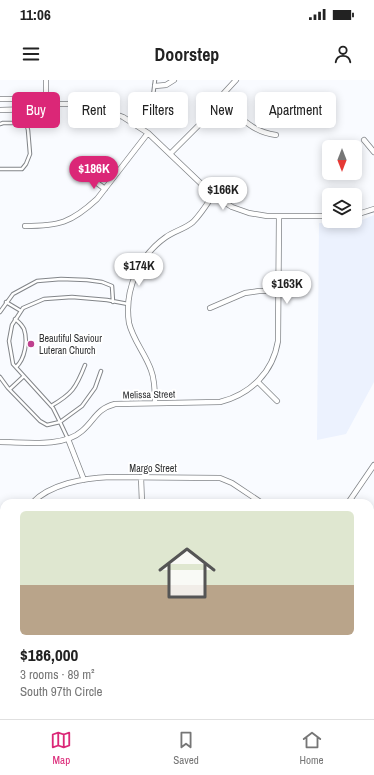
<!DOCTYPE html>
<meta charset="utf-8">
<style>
:root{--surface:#fff;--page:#f2f2f2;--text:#222;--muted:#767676;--line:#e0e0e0;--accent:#db2777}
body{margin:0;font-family:"Archivo Narrow",sans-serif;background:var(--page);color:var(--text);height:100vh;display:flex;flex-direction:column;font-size:15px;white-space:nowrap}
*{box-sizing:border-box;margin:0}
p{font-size:13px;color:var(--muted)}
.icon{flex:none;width:22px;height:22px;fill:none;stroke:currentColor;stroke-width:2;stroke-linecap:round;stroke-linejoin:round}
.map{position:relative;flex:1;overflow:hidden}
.side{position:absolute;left:0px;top:419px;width:374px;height:220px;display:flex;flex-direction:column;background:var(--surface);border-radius:12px 12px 0 0;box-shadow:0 2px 10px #0003}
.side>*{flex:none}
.hud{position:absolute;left:12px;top:12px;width:350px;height:36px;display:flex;gap:8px}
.needle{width:26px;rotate:180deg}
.controls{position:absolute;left:322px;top:60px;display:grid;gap:8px}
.controls a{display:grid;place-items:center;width:40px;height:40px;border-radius:6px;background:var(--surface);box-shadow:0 2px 10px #0003;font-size:20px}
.price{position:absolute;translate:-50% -34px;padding:0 9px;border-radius:14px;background:#fff;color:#222;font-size:13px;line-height:26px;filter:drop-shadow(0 1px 2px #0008)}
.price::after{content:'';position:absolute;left:50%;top:24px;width:12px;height:9px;margin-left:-6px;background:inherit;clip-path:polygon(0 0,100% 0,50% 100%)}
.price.selected{background:var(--accent);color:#fff}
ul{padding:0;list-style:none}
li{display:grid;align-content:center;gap:8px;height:212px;padding:0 20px}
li+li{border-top:1px solid var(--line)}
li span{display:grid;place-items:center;height:124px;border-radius:6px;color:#555}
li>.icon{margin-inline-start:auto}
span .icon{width:72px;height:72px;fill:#fffc;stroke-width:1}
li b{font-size:17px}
.pill{padding:0 14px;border-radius:6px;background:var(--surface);box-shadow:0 2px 10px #0003;font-size:14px;line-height:36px}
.pill.selected{background:var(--accent);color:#fff}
.status{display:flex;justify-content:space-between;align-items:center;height:28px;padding:0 20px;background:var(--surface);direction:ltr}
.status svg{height:11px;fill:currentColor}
header{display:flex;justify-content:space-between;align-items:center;height:52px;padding:0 20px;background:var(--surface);font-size:18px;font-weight:800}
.tab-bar{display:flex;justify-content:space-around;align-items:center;height:56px;border-top:1px solid var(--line);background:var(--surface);font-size:11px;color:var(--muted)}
.tab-bar a{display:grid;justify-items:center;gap:2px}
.tab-bar .selected{color:var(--accent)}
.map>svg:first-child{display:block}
.built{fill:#ecf2fe}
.green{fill:#ccd5b8}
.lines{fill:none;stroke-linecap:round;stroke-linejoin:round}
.stream{stroke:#bfceed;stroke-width:1.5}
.service-casing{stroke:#828589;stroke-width:4.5}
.minor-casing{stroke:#828589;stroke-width:6}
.service{stroke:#fff;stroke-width:2.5}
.minor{stroke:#fff;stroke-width:4.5}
.rail-casing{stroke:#797a7d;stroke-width:3}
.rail{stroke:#fff;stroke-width:1.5;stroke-dasharray:4.5;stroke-linecap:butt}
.poi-dot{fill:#bf418e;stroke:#fff;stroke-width:1.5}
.labels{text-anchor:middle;stroke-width:4;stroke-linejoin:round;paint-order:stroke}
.poi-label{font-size:10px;fill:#313234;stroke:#fff;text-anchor:start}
.street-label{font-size:10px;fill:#313234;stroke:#fff}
</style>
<div class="status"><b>11:06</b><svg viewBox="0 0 49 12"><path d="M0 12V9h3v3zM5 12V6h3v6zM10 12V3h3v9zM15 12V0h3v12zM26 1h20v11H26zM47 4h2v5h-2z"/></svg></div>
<header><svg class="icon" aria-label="menu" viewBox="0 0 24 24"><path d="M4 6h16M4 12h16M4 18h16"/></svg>Doorstep<svg class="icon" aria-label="person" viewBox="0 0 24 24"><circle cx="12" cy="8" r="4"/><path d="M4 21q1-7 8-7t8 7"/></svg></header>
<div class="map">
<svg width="374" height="639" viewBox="0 0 374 639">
<rect width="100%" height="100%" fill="#f9fbff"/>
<path class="built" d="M374 135V302L346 354 317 360 319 143H347L362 140Z"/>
<path class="green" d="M374 530V639H269L273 635H370V535Z"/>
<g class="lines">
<path class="stream" d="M189 635 194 639"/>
<defs>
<path id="service" d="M0 44 3 43H26
M134 44 153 16 155 0
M0 89H22L26 84 30 74 28 50 26 43V30
M6 222 21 231
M0 232 13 214 37 201 61 199 87 200 102 202 112 206 113 222
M15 239C19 242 22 245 24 249 28 261 25 279 16 287
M0 297 8 308 40 341 47 345 60 342 53 328 13 284 9 261 12 245 23 228 44 219 72 217 107 220 128 224
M10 309 24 296
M51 326C72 314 76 308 85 285
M68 359 60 342 82 326 95 308 101 291"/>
<path id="minor" d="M46 0V24
M155 6 166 5 174 0
M0 19H36L46 24
M219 21C239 34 250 52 276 55
M0 30 34 29 46 24H83L94 26 123 37 148 53 213 115 232 127 249 133 267 136H329
M364 60 374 72
M170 74 213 31 224 13 236 0
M77 88 105 109
M355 135 374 129
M25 146C59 146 71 143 97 119L148 53
M210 228 245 213 259 211H279
M258 302 277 321
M155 323C155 312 155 300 151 290 145 273 133 260 129 243 124 210 139 176 166 157 174 151 185 149 193 142 201 134 207 124 213 115
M68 359 84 400
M0 362C24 362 63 368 82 351 95 340 96 329 115 324L220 322C251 314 273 292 278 261L279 136
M141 397 142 423
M32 423C50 404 84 398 110 397L220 398 232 403 262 423
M348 423 374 385
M0 571H4
M0 580H4
M106 635 110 639
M128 639 133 635"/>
</defs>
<use href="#service" class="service-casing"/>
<use href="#minor" class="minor-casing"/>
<use href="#service" class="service"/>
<use href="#minor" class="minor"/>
<defs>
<path id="rail" d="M370 513 374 508
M246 639 251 635"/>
</defs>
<use href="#rail" class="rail-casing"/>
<use href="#rail" class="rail"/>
</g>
<circle class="poi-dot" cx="31" cy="264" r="4"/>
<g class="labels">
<g class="poi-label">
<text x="39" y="262">Beautiful Saviour<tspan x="39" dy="12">Luteran Church</tspan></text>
</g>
<g class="street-label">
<text transform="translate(149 314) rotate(-1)" y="4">Melissa Street</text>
<text x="153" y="392">Margo Street</text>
</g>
</g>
</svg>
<div class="controls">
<a><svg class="needle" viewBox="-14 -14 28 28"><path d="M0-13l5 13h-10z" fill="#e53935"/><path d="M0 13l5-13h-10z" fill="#767676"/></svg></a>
<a><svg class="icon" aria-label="layers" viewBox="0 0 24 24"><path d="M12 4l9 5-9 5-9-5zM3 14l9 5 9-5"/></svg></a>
</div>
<b class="price selected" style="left:94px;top:110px">$186K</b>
<b class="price" style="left:223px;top:131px">$166K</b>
<b class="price" style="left:139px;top:207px">$174K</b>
<b class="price" style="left:287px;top:225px">$163K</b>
<div class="hud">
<a class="pill selected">Buy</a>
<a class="pill">Rent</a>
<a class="pill">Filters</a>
<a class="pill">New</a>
<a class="pill">Apartment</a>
</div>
<section class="side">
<ul>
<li><span style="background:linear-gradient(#dfe7d0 60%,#b9a48a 0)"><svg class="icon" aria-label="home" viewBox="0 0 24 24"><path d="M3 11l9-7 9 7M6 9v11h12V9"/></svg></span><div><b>$186,000</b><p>3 rooms · 89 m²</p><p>South 97th Circle</p></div></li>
</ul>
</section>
</div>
<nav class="tab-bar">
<a class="selected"><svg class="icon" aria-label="map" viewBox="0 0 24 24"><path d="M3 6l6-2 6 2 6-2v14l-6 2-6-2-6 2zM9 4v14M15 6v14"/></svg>Map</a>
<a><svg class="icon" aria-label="saved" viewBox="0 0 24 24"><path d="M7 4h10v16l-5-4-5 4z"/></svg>Saved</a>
<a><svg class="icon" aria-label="home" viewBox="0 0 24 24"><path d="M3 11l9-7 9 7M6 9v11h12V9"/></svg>Home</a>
</nav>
